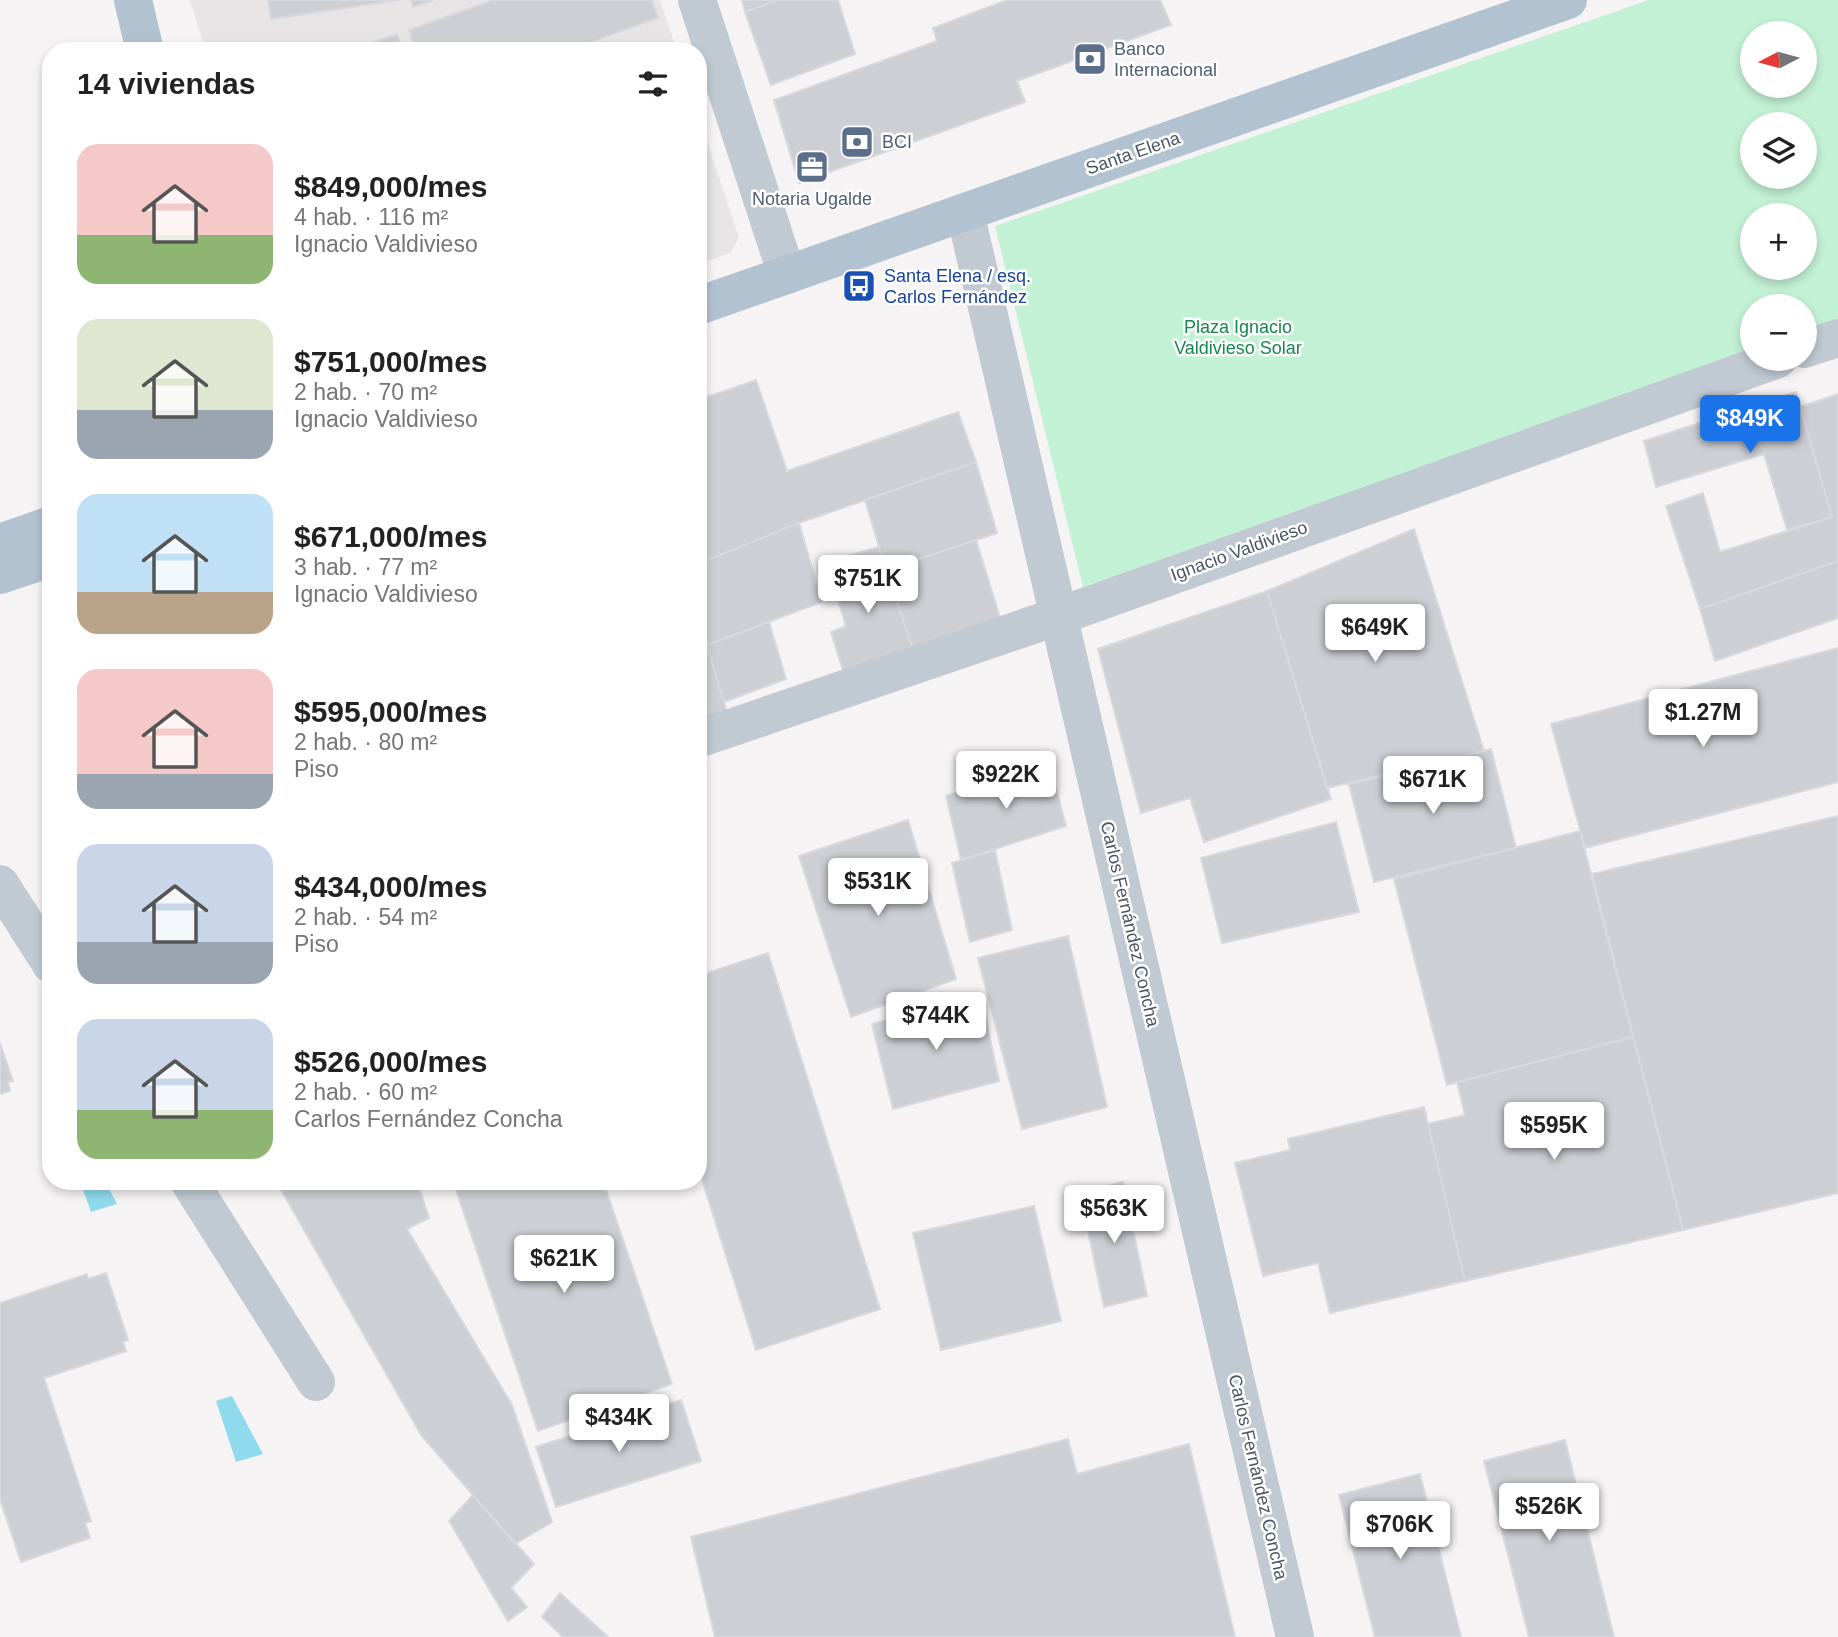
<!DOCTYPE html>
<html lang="es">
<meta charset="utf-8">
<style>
:root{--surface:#fff;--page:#f2f2f2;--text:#222;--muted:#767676;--accent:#1a73e8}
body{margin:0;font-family:Arial,sans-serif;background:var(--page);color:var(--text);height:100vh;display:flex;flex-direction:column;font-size:26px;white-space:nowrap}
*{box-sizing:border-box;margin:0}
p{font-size:23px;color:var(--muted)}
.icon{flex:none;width:38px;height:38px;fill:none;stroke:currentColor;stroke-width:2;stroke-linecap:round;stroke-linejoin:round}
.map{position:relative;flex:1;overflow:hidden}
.panel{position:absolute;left:42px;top:42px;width:665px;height:1148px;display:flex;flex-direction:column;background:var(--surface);border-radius:28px;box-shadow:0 4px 10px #0003}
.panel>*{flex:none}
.needle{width:46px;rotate:264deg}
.fabs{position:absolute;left:1740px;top:21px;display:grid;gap:14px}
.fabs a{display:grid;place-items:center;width:77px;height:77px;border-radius:50%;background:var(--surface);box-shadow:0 4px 10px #0003;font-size:35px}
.price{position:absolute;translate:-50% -60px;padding:0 16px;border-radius:7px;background:#fff;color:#222;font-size:23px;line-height:46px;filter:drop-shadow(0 2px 4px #0008)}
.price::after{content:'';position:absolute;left:50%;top:42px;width:21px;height:16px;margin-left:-10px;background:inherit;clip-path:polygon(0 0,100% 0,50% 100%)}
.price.selected{background:var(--accent);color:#fff}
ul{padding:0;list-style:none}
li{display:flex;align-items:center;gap:21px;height:175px;padding:0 35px}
li span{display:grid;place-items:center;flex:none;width:196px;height:140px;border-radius:21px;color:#555}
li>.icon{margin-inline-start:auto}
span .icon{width:84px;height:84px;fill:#fffc;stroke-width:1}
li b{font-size:30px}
h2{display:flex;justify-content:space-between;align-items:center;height:84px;padding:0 35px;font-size:30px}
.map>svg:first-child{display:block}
.education{fill:#e6e4e5}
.green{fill:#c3f1d5;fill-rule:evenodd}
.water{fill:#90daee}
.building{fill:#cdcfd5;stroke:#d7d9de;stroke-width:2}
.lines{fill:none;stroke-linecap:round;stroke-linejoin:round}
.minor{stroke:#c1cad2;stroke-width:38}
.major{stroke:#b3c2d1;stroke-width:38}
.labels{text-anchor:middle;stroke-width:5;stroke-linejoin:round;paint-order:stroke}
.service-label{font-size:18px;fill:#4e5e75;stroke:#fff;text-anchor:start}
.street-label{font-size:18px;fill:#4a5661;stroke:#fff}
.transit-label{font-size:18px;fill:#164399;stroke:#fff;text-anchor:start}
.park-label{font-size:18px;fill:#17864f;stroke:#fff}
</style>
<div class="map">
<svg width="1838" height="1637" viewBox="0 0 1838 1637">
<rect width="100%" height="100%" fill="#f5f3f3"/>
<path class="education" d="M190 0H660L677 51H206Z
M698 114 739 238 730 253 698 265Z"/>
<path class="green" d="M1649 0H1838V318L1804 331V306H1752V350L1083 587 995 226ZM1752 33H1804V86H1752ZM1752 124H1804V177H1752ZM1752 215H1804V268H1752Z"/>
<path class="water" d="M80 1181H105L117 1204 91 1212Z
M232 1396 263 1454 236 1462 216 1401Z"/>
<path class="building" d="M268 0H399L271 19Z
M411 0H434L413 7Z
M493 0H652L658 18 567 51H416L409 30Z
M742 0H777L745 12Z
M777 0H838L855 54 771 85 745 12Z
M1007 0H1160L1171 25 1017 81 1025 102 799 183 774 100 937 41 933 28Z
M397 34 403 51H349Z
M756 380 787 471 958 412 976 462 799 523 698 564V400Z
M1796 392 1832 517 1787 530 1764 454 1656 487 1644 441Z
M1838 394V561L1700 609 1666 506 1703 493 1720 552 1832 517 1800 407Z
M976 462 997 533 886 570 865 500Z
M799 523 822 602 707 645 698 618V564Z
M1414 529 1484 751 1327 788 1267 591Z
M976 540 1002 624 915 655 886 570Z
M879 547 915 655 846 680 831 632 846 626 826 562Z
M1838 561V618L1715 661 1700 609Z
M1267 591 1331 799 1204 842 1190 798 1141 813 1098 649Z
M698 618 727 711 698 720Z
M769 622 786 679 724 702 707 645Z
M1838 648V782L1585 848 1551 724Z
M1491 749 1516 848 1374 882 1349 784Z
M1049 761 1066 826 961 860 946 796Z
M1838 816V1193L1683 1230 1592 874Z
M908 820 956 979 851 1017 799 856Z
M1336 822 1359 912 1222 943 1201 858Z
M1580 831 1633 1037 1447 1085 1394 879Z
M995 850 1012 930 970 942 952 863Z
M1068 936 1107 1107 1022 1129 978 958Z
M768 953 880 1309 756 1350 698 1167V976Z
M981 995 999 1081 893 1109 872 1024Z
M1633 1037 1683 1230 1465 1281 1428 1124 1465 1115 1457 1082Z
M0 1043 13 1081 8 1082 10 1091 0 1094Z
M1424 1107 1465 1281 1330 1313 1318 1263 1263 1276 1235 1163 1290 1150 1288 1139Z
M276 1181H417L429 1218 407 1229 512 1405 552 1522 515 1544 421 1435Z
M453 1181H603L672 1384 538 1431Z
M1123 1182 1147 1296 1104 1307 1080 1193Z
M1034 1206 1061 1321 941 1350 913 1233Z
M106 1273 128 1340 123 1342 126 1351 44 1378 91 1521 85 1523 90 1538 21 1562 0 1499V1303L87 1274 88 1279Z
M681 1400 701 1461 556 1507 536 1447Z
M1068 1439 1077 1474 1189 1444 1235 1637H715L691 1537Z
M1565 1440 1614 1637H1529L1484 1461Z
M1420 1474 1461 1637H1375L1339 1495Z
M473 1495 534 1564 511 1588 527 1607 508 1621 449 1521Z
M560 1593 608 1637H563L542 1617Z"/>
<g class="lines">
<path class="minor" d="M697 0 787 275
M965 212 1295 1637
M1804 349 1838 338
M698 739 1059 616 1778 359
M0 884 51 964
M189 1181 316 1382"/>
<path class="major" d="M133 0 145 51
M698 306 1568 0
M0 543 51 525
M0 575 51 558"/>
</g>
<defs>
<symbol id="bank-square" viewBox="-11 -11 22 22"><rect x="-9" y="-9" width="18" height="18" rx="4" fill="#5c6f8a" stroke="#fff"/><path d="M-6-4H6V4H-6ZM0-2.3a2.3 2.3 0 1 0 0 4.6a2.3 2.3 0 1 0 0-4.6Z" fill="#fff"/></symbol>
<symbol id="office-square" viewBox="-11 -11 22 22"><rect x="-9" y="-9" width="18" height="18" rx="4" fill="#5c6f8a" stroke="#fff"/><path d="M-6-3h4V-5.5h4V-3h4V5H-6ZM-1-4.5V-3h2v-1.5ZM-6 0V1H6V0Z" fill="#fff"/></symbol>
<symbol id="bus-square" viewBox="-11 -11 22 22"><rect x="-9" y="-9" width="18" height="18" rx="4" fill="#1a4fb4" stroke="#fff"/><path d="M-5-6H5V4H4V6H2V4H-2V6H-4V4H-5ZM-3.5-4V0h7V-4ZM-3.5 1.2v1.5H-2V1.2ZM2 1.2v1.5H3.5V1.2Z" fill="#fff"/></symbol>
</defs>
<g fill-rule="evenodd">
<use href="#bank-square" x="1071" y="40" width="38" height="38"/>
<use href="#bank-square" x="838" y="123" width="38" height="38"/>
<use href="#office-square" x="793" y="148" width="38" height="38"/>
<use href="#bus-square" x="840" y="267" width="38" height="38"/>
</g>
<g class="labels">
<g class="service-label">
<text x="1114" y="55">Banco<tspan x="1114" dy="21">Internacional</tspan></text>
<text x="882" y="148">BCI</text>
<text x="812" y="205" text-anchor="middle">Notaria Ugalde</text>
</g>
<g class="street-label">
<text transform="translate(1133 153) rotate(-19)" y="6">Santa Elena</text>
<text transform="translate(1239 551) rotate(-20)" y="6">Ignacio Valdivieso</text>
<text transform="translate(1130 924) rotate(77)" y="6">Carlos Fernández Concha</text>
<text transform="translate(1258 1477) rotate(77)" y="6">Carlos Fernández Concha</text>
</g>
<g class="transit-label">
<text x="884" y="282">Santa Elena / esq.<tspan x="884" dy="21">Carlos Fernández</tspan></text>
</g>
<g class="park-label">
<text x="1238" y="333">Plaza Ignacio<tspan x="1238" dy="21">Valdivieso Solar</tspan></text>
</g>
</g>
</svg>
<div class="fabs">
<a><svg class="needle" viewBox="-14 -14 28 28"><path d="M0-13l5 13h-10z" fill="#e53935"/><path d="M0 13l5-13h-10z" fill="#767676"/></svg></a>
<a><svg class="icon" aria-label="layers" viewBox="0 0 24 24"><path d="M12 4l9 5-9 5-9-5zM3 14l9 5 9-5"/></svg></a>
<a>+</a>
<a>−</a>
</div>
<b class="price selected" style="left:1750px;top:455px">$849K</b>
<b class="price" style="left:868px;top:615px">$751K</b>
<b class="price" style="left:1375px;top:664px">$649K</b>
<b class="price" style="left:1703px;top:749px">$1.27M</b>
<b class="price" style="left:1006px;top:811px">$922K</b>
<b class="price" style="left:1433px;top:816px">$671K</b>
<b class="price" style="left:878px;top:918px">$531K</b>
<b class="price" style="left:936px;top:1052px">$744K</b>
<b class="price" style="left:1554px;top:1162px">$595K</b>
<b class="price" style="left:1114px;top:1245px">$563K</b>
<b class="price" style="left:564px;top:1295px">$621K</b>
<b class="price" style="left:619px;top:1454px">$434K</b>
<b class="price" style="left:1549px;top:1543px">$526K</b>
<b class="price" style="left:1400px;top:1561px">$706K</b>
<section class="panel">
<h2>14 viviendas<svg class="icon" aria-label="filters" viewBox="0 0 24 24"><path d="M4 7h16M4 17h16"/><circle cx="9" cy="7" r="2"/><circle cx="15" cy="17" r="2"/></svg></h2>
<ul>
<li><span style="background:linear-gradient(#f6c9c9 65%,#8fb573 0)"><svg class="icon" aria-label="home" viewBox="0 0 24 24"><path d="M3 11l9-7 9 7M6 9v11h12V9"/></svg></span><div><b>$849,000/mes</b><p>4 hab. · 116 m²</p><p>Ignacio Valdivieso</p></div></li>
<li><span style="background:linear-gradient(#dfe7d0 65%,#9aa5b1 0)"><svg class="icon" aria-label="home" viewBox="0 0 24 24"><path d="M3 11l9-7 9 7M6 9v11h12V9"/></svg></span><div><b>$751,000/mes</b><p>2 hab. · 70 m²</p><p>Ignacio Valdivieso</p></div></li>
<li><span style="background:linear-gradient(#bfe0f5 70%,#b9a48a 0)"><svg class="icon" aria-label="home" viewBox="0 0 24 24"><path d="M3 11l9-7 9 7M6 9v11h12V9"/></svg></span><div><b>$671,000/mes</b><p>3 hab. · 77 m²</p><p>Ignacio Valdivieso</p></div></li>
<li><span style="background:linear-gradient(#f6c9c9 75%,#9aa5b1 0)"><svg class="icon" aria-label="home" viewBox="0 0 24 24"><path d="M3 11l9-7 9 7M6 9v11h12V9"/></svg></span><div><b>$595,000/mes</b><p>2 hab. · 80 m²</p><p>Piso</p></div></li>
<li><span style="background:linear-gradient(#c9d6e8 70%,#9aa5b1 0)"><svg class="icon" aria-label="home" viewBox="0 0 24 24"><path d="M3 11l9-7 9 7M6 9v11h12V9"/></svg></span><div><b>$434,000/mes</b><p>2 hab. · 54 m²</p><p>Piso</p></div></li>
<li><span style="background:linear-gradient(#c9d6e8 65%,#8fb573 0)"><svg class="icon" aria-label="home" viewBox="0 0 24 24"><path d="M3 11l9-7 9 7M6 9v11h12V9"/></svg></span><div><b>$526,000/mes</b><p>2 hab. · 60 m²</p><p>Carlos Fernández Concha</p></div></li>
</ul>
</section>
</div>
